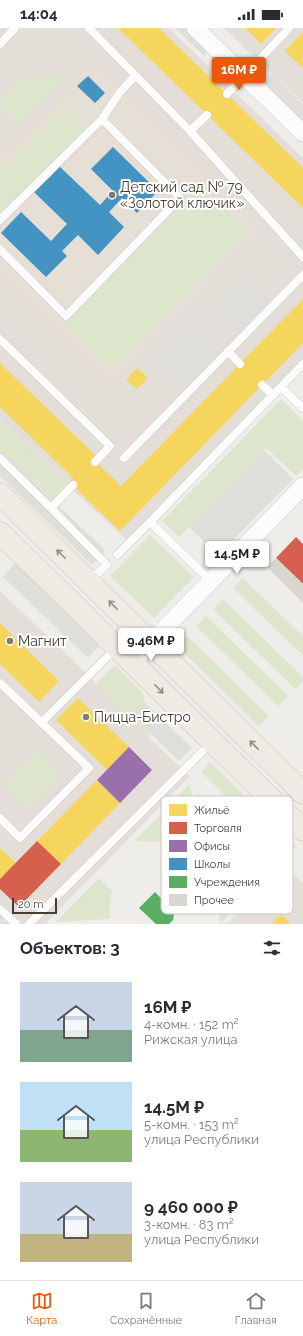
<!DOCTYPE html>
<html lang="ru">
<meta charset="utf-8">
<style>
:root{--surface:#fff;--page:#f2f2f3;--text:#2b2b33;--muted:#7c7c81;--line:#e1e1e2;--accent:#ea580c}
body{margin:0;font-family:Raleway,sans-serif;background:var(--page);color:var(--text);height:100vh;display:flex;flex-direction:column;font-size:15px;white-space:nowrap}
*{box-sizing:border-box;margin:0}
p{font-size:13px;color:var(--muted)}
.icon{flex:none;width:22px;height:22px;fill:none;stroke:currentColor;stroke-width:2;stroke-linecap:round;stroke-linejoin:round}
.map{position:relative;height:896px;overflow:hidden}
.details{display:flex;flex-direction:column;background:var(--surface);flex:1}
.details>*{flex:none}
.scale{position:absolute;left:12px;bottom:10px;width:45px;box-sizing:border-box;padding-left:4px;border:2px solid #443e37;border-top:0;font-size:11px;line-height:14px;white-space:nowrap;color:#443e37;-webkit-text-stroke:3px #fff;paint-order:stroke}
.price{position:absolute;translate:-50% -34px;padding:0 9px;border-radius:4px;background:#fff;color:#222;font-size:13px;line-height:26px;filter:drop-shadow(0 1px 2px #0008)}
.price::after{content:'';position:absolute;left:50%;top:24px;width:12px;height:9px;margin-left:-6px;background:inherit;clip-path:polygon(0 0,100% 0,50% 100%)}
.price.current{background:var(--accent);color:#fff}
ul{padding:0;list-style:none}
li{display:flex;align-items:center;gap:12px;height:100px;padding:0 20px}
li span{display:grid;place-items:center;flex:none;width:112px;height:80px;border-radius:0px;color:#555}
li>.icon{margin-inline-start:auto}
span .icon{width:48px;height:48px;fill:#fffc;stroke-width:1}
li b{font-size:17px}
h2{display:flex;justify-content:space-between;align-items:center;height:48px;padding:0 20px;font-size:17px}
.status{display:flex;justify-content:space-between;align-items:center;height:28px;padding:0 20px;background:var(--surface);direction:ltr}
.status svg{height:11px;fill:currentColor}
.menu{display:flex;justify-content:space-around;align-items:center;height:56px;border-top:1px solid var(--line);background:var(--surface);font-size:11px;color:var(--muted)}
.menu a{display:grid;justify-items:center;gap:2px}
.menu .current{color:var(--accent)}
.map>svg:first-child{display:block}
.residential{fill:#e3ded8}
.education{fill:#e5dfd5}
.green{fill:#dde6cc}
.parking{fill:#e0deda}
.homes{fill:#f6d55c}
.shops{fill:#d6604d}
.offices{fill:#9970ab}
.schools{fill:#4393c3}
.public{fill:#5aae61}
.building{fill:#d9d6d2}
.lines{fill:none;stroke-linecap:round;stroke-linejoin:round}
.service-casing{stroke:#cdcbc7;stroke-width:9}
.minor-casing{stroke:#cdcbc7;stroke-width:18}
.primary-casing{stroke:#cfc7b9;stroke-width:23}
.service{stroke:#fdfcfc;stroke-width:8}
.minor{stroke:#fdfcfc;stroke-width:17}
.primary{stroke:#efebe4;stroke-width:22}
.oneway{stroke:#918c85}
.poi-dot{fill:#807b75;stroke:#fff;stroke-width:1.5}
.labels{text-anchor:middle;stroke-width:4;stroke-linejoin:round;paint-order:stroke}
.poi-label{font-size:14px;fill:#443e37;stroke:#fff;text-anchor:start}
.key{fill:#fff;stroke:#c7c5c3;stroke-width:1}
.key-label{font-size:11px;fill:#443e37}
</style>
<div class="status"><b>14:04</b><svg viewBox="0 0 49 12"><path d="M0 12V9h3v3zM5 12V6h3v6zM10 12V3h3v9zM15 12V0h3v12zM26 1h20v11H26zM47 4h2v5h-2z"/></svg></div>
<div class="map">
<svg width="303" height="896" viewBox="0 0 303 896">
<rect width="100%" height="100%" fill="#efede9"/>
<path class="residential" d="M0 0H169L303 130V333L128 513 67 457 0 391Z
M224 0H303V75Z
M0 563 80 639 148 709 190 748 45 896H0Z
M284 837 303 855V896H227Z"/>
<path class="education" d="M94 38 259 202 110 352 0 243V131Z"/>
<path class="green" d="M70 47 19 96 0 78V71L24 49Z
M64 78 86 100 0 187V143Z
M202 158 248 204 112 342 65 296Z
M281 371 303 393V441L296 448 266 420 179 509 162 493Z
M0 392 67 457 54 473 0 422Z
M150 507 194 549 154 590 110 548Z
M243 550 303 608V628L233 560Z
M223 571 303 649V653L295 661 213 581Z
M206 588 288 668 278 678 196 598Z
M187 608 269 688 259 698 177 618Z
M115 637 143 665 145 675 132 687 151 706 148 709 96 656Z
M38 722 62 746 28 781 4 758Z
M210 734 246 769 237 779 201 744Z
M190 756 196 788 176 770Z
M198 764 226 790 213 804 206 797Z
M171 776 201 805 192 814 134 813Z
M260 783 296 818 287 828 250 792Z
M224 828 256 859 220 896 215 838Z
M99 850 112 863 109 881 110 891 56 894Z"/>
<path class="parking" d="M175 0H195L209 14 205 29Z
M272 46 303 77V103L259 60Z
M242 246 274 277 241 310 210 279Z
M191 287 228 323 188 365 151 328Z
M0 422 105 522 92 537 0 448Z
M264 422 293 451 218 527 189 499Z
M17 533 102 615 88 630 3 549Z
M145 675 192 720 179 733 132 687Z"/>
<path class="homes" d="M118 0H159L303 140V180Z
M245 0H276L261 16Z
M303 4V40L285 23Z
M303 271V315L120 503 69 454 73 450 0 379V335L95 427 92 430 121 458Z
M137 340 148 350 137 361 126 352Z
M0 595 59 653 39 674 0 636Z
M78 670 129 719 107 742 56 692Z
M97 752 120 775 61 836 37 813Z
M0 820 16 835 0 851Z
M281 886 291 896H271Z"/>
<path class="shops" d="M296 509 303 516V556L276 530Z
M37 813 61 836 19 879 0 861V851Z"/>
<path class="offices" d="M129 719 152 742 120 775 97 752Z"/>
<path class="schools" d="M88 48 105 65 95 75 77 58Z
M113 119 158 163 137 185 122 170 109 184 124 199 98 227 78 207 62 223 67 228 46 249 1 205 21 184 51 213 67 196 34 164 59 138 100 177 113 163 91 141Z"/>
<path class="public" d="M155 864 172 882 174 887 173 892 169 896H156L139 880Z"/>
<path class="building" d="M276 530 303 556V575L267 539Z"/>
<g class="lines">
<defs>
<path id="service" d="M89 0 190 103 303 229
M0 16 15 0
M227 66 289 0
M190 103 207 87
M0 192 102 91 120 64 135 48
M0 221 66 288 180 170 102 91
M0 311 110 418 95 434
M228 323 240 336
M262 357 273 367
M281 359 303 380
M0 430 51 480
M124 430 303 247
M73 457 51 480 107 537 89 553
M117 527 150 494
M211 553 150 494 303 336
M0 655 89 740 20 810 0 790
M42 694 116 620
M0 881 16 896
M29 896 211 715"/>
<path id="minor" d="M195 0 303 105
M132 634 303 458"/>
<path id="primary" d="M0 466 303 765
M0 505C102 603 201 704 303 802"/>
</defs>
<use href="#service" class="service-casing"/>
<use href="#minor" class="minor-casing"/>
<use href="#primary" class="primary-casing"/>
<use href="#service" class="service"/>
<use href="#minor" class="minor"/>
<use href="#primary" class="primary"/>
</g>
<defs><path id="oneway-shaft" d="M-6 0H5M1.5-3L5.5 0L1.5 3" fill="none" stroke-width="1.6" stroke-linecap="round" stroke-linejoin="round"/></defs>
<g class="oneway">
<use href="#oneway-shaft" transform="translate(61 526) rotate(-135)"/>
<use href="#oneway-shaft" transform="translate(113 577) rotate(-135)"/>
<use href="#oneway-shaft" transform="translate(159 661) rotate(45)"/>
<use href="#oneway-shaft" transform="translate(254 717) rotate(-135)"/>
</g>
<g class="poi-dot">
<circle cx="112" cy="167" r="4"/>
<circle cx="10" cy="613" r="4"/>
<circle cx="86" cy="689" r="4"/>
</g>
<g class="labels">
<g class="poi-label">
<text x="120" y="164">Детский сад № 79<tspan x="120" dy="16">«Золотой ключик»</tspan></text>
<text x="18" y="618">Магнит</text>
<text x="94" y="694">Пицца-Бистро</text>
</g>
</g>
<rect x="161" y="768" width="132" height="118" rx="6" class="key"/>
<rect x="169" y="776" width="18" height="12" fill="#f6d55c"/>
<rect x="169" y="794" width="18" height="12" fill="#d6604d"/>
<rect x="169" y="812" width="18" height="12" fill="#9970ab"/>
<rect x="169" y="830" width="18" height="12" fill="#4393c3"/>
<rect x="169" y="848" width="18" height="12" fill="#5aae61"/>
<rect x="169" y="866" width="18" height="12" fill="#d9d6d2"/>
<g class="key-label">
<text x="194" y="786">Жильё</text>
<text x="194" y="804">Торговля</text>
<text x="194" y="822">Офисы</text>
<text x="194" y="840">Школы</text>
<text x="194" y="858">Учреждения</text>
<text x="194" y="876">Прочее</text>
</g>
</svg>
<div class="scale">20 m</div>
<b class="price current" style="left:239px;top:63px">16M ₽</b>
<b class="price" style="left:237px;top:547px">14.5M ₽</b>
<b class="price" style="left:151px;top:634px">9.46M ₽</b>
</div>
<section class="details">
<h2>Объектов: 3<svg class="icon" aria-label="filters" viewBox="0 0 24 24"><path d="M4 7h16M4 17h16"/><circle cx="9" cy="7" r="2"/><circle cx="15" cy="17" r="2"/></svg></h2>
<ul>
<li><span style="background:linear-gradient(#c9d6e8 60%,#7fa58c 0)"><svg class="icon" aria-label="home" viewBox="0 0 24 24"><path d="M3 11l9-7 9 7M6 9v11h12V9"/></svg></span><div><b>16M ₽</b><p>4-комн. · 152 m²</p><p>Рижская улица</p></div></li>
<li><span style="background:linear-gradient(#bfe0f5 60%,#8fb573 0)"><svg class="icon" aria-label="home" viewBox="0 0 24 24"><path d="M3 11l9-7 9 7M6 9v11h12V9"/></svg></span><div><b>14.5M ₽</b><p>5-комн. · 153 m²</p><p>улица Республики</p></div></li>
<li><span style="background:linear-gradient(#c9d6e8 65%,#c2b280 0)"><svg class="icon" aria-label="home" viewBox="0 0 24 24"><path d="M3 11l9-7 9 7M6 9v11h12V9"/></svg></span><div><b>9 460 000 ₽</b><p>3-комн. · 83 m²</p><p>улица Республики</p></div></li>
</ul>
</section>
<nav class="menu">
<a class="current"><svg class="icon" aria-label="map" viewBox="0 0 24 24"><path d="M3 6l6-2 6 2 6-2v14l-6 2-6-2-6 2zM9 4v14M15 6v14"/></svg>Карта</a>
<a><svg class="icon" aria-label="saved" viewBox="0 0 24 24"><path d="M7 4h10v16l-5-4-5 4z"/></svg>Сохранённые</a>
<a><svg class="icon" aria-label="home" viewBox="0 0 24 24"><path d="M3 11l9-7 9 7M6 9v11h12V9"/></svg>Главная</a>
</nav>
